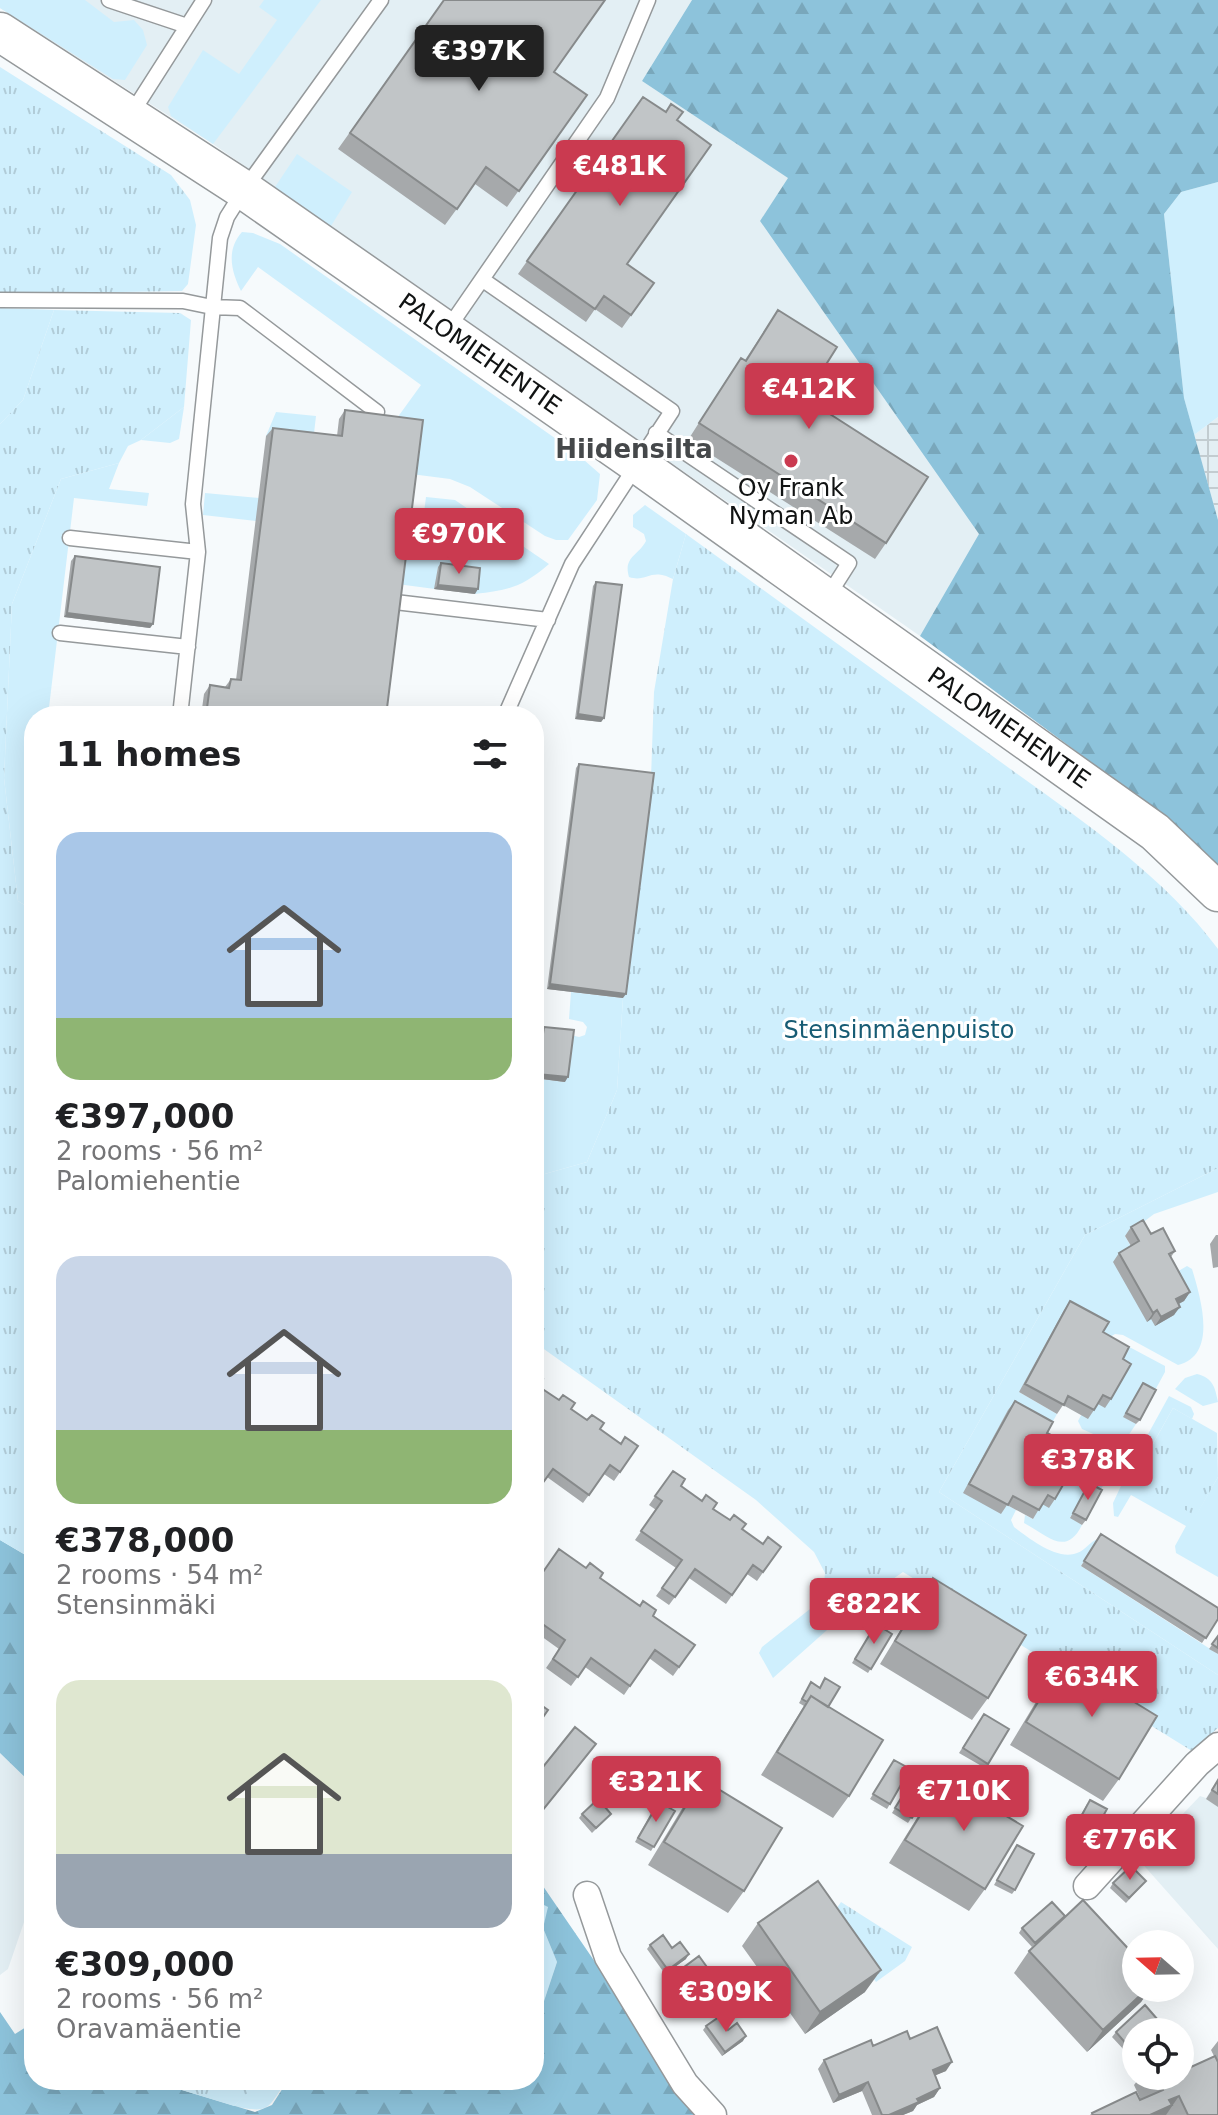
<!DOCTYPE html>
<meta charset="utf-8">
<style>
:root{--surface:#fff;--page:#f6f6f6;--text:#202124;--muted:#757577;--accent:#ca3a50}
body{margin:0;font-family:"DejaVu Sans",sans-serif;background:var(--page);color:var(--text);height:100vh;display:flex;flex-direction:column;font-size:30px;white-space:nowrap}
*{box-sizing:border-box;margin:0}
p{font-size:26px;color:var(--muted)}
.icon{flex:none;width:44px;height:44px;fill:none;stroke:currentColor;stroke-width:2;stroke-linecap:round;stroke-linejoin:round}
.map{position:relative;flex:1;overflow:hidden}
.sheet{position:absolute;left:24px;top:706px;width:520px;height:1384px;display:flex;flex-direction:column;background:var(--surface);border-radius:32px;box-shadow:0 8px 32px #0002}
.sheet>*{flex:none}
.needle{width:52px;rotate:290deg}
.fabs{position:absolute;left:1122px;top:1930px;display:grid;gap:16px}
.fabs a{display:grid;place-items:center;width:72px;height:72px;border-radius:50%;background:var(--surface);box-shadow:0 8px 32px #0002;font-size:40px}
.price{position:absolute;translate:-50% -68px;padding:0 18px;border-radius:8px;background:var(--accent);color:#fff;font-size:26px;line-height:52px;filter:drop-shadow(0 2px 4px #0008)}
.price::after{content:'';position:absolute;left:50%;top:48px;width:24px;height:18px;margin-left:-12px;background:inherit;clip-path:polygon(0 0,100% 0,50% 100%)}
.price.active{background:#222;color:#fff}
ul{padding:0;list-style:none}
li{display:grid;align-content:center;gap:16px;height:424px;padding:0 32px}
li span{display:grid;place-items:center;height:248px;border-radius:24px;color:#555}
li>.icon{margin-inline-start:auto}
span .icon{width:144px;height:144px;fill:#fffc;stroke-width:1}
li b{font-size:34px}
h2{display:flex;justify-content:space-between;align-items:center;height:96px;padding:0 32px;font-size:34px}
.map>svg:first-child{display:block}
.built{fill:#e3eff4}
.industrial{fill:url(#industrial-grid)}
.green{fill:#cfeffd}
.forest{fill:url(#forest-firs)}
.park{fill:url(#park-tufts)}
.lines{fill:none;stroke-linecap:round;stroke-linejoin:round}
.lane-casing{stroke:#95999b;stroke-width:17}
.street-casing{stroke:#95999b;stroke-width:29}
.secondary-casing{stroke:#95999b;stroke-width:41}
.lane{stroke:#fff;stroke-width:14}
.street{stroke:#fff;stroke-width:26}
.secondary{stroke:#fff;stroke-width:38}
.wall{fill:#a6a9ab}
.shaded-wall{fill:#878a8b}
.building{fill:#c1c5c7;stroke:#878a8b;stroke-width:2}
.poi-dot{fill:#ca3a50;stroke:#fff;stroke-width:3}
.labels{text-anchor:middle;stroke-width:6;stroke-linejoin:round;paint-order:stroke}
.street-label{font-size:24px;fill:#111313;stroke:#fff}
.poi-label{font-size:24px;fill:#111313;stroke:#fff}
.park-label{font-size:24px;fill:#175c74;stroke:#fff}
.neighbourhood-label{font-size:26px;font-weight:bold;fill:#45484a;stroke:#fff}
</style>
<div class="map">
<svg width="1218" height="2115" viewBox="0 0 1218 2115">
<defs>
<pattern id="industrial-grid" width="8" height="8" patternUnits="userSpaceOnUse" patternTransform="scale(2)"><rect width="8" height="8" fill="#e3eff4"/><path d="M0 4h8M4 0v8" fill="none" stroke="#c2ccd0"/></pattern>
<pattern id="forest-firs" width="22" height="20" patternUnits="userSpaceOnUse" patternTransform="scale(2)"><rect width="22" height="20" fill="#8dc3db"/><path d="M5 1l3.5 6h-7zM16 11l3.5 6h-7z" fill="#79a7bb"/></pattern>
<pattern id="park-tufts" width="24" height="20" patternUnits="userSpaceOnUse" patternTransform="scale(2)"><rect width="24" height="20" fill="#cfeffd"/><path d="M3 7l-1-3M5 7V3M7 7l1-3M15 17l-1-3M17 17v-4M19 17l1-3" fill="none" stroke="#b1ccd8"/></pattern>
</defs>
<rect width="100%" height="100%" fill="#f6fafc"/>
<path class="built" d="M0 0H692L642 81 789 178 760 221 980 534 920 636 213 144 0 8Z
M0 1753 34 1786V1893L8 1969 0 1975Z
M1218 1780V1949L1139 1860 1200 1796 1206 1798Z"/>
<path class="industrial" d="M1218 417V520L1194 435Z"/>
<path class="green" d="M0 0H85L114 22 134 20 143 30 147 45 125 80 113 79 0 8Z
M264 0H321L213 144 171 116 168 107 203 50 239 74 277 20 259 7Z
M297 154 352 192 331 226 275 187Z
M1218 182V417L1194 435 1184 398 1164 214 1181 192Z
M242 232 253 233 280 244 576 453 600 474 597 500 568 540H556L545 536 470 487 450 479 411 474 392 425 421 385 258 267 241 291C231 271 226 250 242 232Z
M0 308 54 310 23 400 0 424Z
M184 407 179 439 170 443 141 440Z
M276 412 316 416 313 442 266 436Z
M119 463 109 489 149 493 147 506 74 498 48 716H34V911L18 901 4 778 12 604 61 479Z
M205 493 259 498 256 521 203 515Z
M426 497 455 500 549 564C522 587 510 590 475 594L438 568 435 589 397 584 400 558 418 560Z
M645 505 686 534 673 579C650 567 647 583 629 577 623 557 638 556 646 541L644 534 633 527V515Z
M571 992 623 998 617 1090 587 1162 534 1177V1078L565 1082 571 1035 579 1037 585 1035 587 1027 583 1022 569 1019Z
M1218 1168V1192L1154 1214 1125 1236 1133 1250 1170 1276 1187 1266 1192 1269C1201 1299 1218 1355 1178 1365L1123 1335 1115 1334 1019 1392 1057 1414 1007 1505 1016 1510 1011 1520 1014 1527C1029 1538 1057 1561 1077 1553 1086 1550 1089 1542 1098 1539L1081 1566 1218 1654V1675L939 1492 1085 1235Z
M1120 1342 1165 1366V1372L1153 1394 1140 1387 1124 1417 1136 1424 1124 1442 1118 1445 1082 1429 1078 1421Z
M1197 1374C1213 1378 1215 1387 1218 1402L1203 1406 1175 1389 1185 1378Z
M1169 1396 1191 1407 1194 1414 1192 1419 1173 1408 1149 1451 1141 1447Z
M1074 1435 1111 1456C1114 1484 1090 1501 1070 1517L1082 1525C1066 1557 1048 1536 1024 1523L1025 1515 1033 1519 1070 1437Z
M1134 1458 1143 1461 1133 1479 1196 1515 1218 1477V1577L1176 1553 1175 1546 1186 1526 1131 1495 1118 1517 1114 1516 1113 1503Z
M823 1594 853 1607 773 1678 759 1653 762 1647 810 1609Z
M534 1900 549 1907 543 1928 557 1962 543 2004 534 2015Z
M250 2080H288C267 2106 273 2115 234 2106L247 2093Z"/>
<path class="forest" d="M692 0H1218V182L1181 192 1164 214 1184 398 1218 520V870L1149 805 920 636 979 534 760 221 788 178 642 81Z
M0 1540 34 1560V1786L0 1753Z
M534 1873 700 2115H0V2012L15 2034 34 2022V2080H149L255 2112 272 2105 288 2080H534V2015L543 2004 557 1962 543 1928 548 1907 534 1900Z"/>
<path class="park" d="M0 67 171 175 190 200 196 225 188 284 182 291 0 294Z
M54 310 180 313 191 320 184 407 141 440 128 446 119 463 61 479 12 604 4 778 18 901 34 911V1560L0 1540V424L23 400Z
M686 534C787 607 887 680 987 752 1066 810 1160 870 1218 949V1168L1085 1235 939 1492 1218 1675V1728L1192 1751 903 1572 853 1607 823 1594 825 1573 814 1552 756 1500 534 1342V1177L587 1162 617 1090 623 998 651 778 654 692 673 579Z
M1173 1408 1217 1433 1218 1477 1196 1516 1133 1480Z
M841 1902 912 1947 905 1961 876 1982 830 1918Z
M149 2080H250L248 2093 234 2106Z"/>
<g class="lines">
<defs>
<path id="lane" d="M109 0 187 26
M130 116 204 0
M483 280 672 411 572 564 505 716
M0 300 183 301 212 307 240 308 377 412
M447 330 607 98 648 0
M656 433 849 563 828 596
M70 538 198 552
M395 602 548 620
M60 633 188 647
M180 716 198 552 193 504 220 238 227 217 244 190 381 0"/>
<path id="street" d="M1087 1886 1197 1764 1218 1746
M587 1895 608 1957 685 2084 713 2115"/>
<path id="secondary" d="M0 32 244 190 636 463 1155 832 1218 892"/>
</defs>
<use href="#lane" class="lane-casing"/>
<use href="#street" class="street-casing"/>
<use href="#secondary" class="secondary-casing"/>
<use href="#lane" class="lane"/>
<use href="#street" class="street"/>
<use href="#secondary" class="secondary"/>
</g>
<path class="wall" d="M444 0 555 72 587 95 507 207 475 184 445 225 338 149Z
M643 97 677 120 627 264 654 283 622 328 595 309 586 322 518 274Z
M778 310 805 398 886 543 875 559 688 440 730 374 741 358 745 360Z
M345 410 386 716H201L204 694 210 685 225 687 231 679 236 680 266 436 273 428 337 436 339 419Z
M75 556 153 624 150 628 64 617 71 561Z
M441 563 475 594 434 589 438 567Z
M596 582 604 718 601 722 575 719 593 586Z
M579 764 623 998 547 989 576 768Z
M544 1027 565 1082 534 1078 540 1031Z
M1131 1227 1151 1234 1175 1251 1171 1257 1190 1292 1184 1301 1179 1304 1174 1315 1155 1326 1151 1319 1147 1322 1113 1262 1119 1253 1131 1246 1125 1236Z
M1216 1235H1218V1267L1213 1268 1210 1244Z
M1070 1301 1103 1332 1123 1359 1111 1399 1105 1408 1098 1404 1088 1419 1063 1405 1057 1414 1019 1392 1064 1310Z
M534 1373 538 1386 620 1444 638 1446 614 1481 604 1474 583 1503 547 1477 534 1495Z
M1143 1383 1140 1420 1136 1424 1123 1417Z
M1015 1401 1047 1433 1066 1460 1055 1499 1049 1508 1042 1504 1033 1519 1007 1505 1001 1514 963 1493 1008 1410Z
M673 1471 681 1486 763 1544 781 1547 757 1581 747 1574 726 1604 689 1578 669 1605 656 1596 676 1568 635 1540 656 1510 649 1505Z
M1089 1483 1086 1520 1082 1525 1070 1518Z
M1101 1534 1218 1619 1202 1643 1081 1566Z
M600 1578 695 1645 673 1676 649 1658 624 1695 585 1667 571 1686 546 1668 559 1649 534 1631V1585Z
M933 1578 988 1698 972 1720 880 1664 918 1601Z
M876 1624 892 1634 868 1673 852 1663Z
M1218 1636V1654L1209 1649Z
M1064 1659 1119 1779 1103 1801 1010 1745 1048 1682Z
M811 1682 828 1707 849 1796 833 1818 761 1775 804 1706 799 1703Z
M984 1714 1009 1729 985 1768 959 1753Z
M894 1760 890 1804 887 1809 870 1799Z
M916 1774 933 1784 908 1823 892 1813Z
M943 1778 985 1889 969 1911 889 1863 928 1800Z
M702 1779 744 1891 728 1913 648 1865 686 1802Z
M1218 1780V1807L1206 1799Z
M1087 1804 1088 1844 1084 1849 1067 1839Z
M655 1806 675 1811 651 1851 635 1842Z
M582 1814H611L592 1833 579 1818Z
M1014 1850 1015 1890 1012 1894 994 1885Z
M1146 1881 1126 1903 1110 1888 1113 1883Z
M1065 1916 1061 1920 1032 1947 1019 1933 1022 1928Z
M758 1923 865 1992 805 2034 742 1946Z
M650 1945 686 1959 665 1974 647 1949Z
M1029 1951 1136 1988H1151L1141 2002 1087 2052 1014 1973Z
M672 1976 714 1986 686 2005 669 1980Z
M1155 2024 1125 2051 1112 2037 1116 2032Z
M706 2026 728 2030 743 2041 722 2056 703 2030Z
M910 2039 946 2071 935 2075 940 2088 934 2097 917 2105 913 2111 903 2115H872L862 2091 833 2103 818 2069 824 2060 873 2046Z
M1218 2041V2115H1090L1092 2113 1141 2100 1134 2085 1141 2076H1180L1214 2056 1211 2050Z"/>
<path class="shaded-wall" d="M438 585 478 589 475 594 434 589Z
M67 613 153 624 150 628 64 617Z
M207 708 238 713 236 716H201Z
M578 714 604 718 601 722 575 719Z
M550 984 626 994 623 998 547 989Z
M537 1074 568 1077 565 1082 534 1078Z
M1190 1292 1184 1301 1170 1308 1176 1299Z
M1180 1307 1174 1315 1155 1326 1161 1317Z
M1157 1310 1151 1319 1147 1322 1153 1313Z
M689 1954 686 1959 665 1974 668 1970Z
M881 1970 865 1992 805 2034 820 2012Z
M717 1981 714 1986 686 2005 689 2001Z
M1148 1988H1151L1141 2002 1087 2052 1103 2030Z
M746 2036 743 2041 722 2056 725 2052Z
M952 2062 946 2071 927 2079 933 2070Z
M868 2082 862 2091 833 2103 839 2095Z
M940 2088 934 2097 917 2105 913 2111 903 2115H889L917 2099Z
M1179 2096 1166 2115H1150L1169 2100Z"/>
<path class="building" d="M444 0H605L554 72 587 95 519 191 486 167 457 209 350 133Z
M643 97 666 112 671 104 683 112 677 120 711 145 627 264 654 283 631 315 604 296 595 309 527 261Z
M778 310 837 347 805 398 928 477 886 543 699 423 741 358 746 361Z
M345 410 423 420 386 716H238V713L207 708 210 685 229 688 231 679 241 680 273 428 342 436Z
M75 556 160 567 153 624 67 613Z
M441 563 480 568 478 589 438 585Z
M596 582 622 585 604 718 578 714Z
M579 764 654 773 626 994 550 984Z
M544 1027 574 1030 568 1077 537 1074Z
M1143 1220 1151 1234 1163 1228 1175 1251 1169 1254 1190 1292 1176 1299 1180 1307 1161 1317 1157 1310 1153 1313 1119 1253 1139 1241 1131 1227Z
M1070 1301 1109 1322 1103 1332 1129 1347 1123 1359 1131 1364 1111 1399 1103 1395 1094 1410 1068 1396 1064 1405 1025 1384Z
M534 1373 543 1379 538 1386 559 1400 563 1395 575 1403 571 1409 587 1420 592 1415 604 1423 600 1429 621 1444 625 1437 638 1446 620 1472 610 1465 589 1495 553 1469 534 1495V1467L539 1459 534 1455Z
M1143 1383 1156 1390 1140 1420 1126 1413Z
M1015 1401 1053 1422 1047 1433 1074 1447 1066 1460 1075 1464 1055 1499 1048 1495 1039 1510 1013 1496 1008 1505 969 1484Z
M673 1471 685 1479 681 1486 702 1501 706 1495 717 1503 713 1509 730 1520 734 1515 746 1524 742 1529 763 1544 768 1537 781 1547 763 1572 753 1565 732 1595 695 1569 675 1597 662 1588 682 1560 641 1531 662 1501 655 1496Z
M1089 1483 1102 1490 1086 1520 1073 1513Z
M1101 1534 1218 1608V1619L1206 1638 1084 1561Z
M559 1549 586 1568 590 1563 603 1573 600 1578 640 1606 643 1601 656 1610 653 1616 695 1645 679 1667 655 1650 630 1686 591 1658 578 1677 553 1659 565 1640 534 1618V1585Z
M933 1578 1026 1635 988 1698 895 1641Z
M876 1624 892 1634 871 1669 855 1659Z
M1218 1636V1648L1212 1644Z
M1064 1659 1157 1716 1119 1779 1026 1722Z
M825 1678 840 1687 828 1707 811 1696 807 1702 802 1699 811 1682 820 1688Z
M811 1696 883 1740 849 1796 777 1752Z
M534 1700 548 1710 534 1730Z
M984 1714 1009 1729 988 1764 963 1748Z
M575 1727 596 1744 534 1821V1778Z
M894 1760 910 1769 890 1804 873 1794Z
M916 1774 933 1784 912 1818 895 1808Z
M943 1778 1023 1826 985 1889 905 1840Z
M702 1779 782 1828 744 1891 664 1842Z
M1218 1780V1794L1212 1790Z
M598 1799 611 1814 596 1828 582 1814Z
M1090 1800 1107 1809 1088 1844 1071 1835Z
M659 1802 675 1811 654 1847 638 1838Z
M1017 1845 1034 1854 1015 1890 997 1880Z
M1131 1866 1146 1881 1129 1898 1113 1883Z
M818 1881 881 1970 820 2012 758 1923Z
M1083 1900 1136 1957V1988H1148L1103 2030 1029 1951Z
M1052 1902 1065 1916 1035 1943 1022 1928Z
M663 1935 672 1948 680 1942 689 1954 668 1970 650 1945Z
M699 1956 717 1981 689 2001 672 1976Z
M1145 2005 1158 2020 1144 2032H1136V2039L1128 2046 1116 2032Z
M719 2017 728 2030 737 2023 746 2036 725 2052 706 2026Z
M937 2027 952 2062 933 2070 940 2088 917 2099 919 2102 889 2115H882L868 2082 839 2095 824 2060 871 2040 873 2046 907 2031 910 2039Z
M1215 2056 1218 2062V2115H1188L1179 2096 1169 2100 1172 2105 1150 2115H1093L1092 2113 1136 2092 1140 2100 1163 2090 1156 2076H1180V2072Z"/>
<circle class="poi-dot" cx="791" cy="461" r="8"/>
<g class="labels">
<g class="street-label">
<text transform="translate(480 354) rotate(35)" y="8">PALOMIEHENTIE</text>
<text transform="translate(1009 728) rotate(35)" y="8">PALOMIEHENTIE</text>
</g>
<g class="poi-label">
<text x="791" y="496">Oy Frank<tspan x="791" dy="28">Nyman Ab</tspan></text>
</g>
<g class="park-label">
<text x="899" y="1038">Stensinmäenpuisto</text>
</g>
<g class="neighbourhood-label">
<text x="634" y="458">Hiidensilta</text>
</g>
</g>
</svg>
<div class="fabs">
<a><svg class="needle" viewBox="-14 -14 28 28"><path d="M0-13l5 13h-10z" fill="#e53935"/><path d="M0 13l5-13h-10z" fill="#757577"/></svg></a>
<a><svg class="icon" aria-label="locate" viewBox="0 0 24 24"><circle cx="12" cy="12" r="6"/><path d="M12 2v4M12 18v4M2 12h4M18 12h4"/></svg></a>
</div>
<b class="price active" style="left:479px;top:93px">€397K</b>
<b class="price" style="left:620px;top:208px">€481K</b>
<b class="price" style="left:809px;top:431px">€412K</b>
<b class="price" style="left:459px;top:576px">€970K</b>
<b class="price" style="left:1088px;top:1502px">€378K</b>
<b class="price" style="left:874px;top:1646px">€822K</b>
<b class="price" style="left:1092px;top:1719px">€634K</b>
<b class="price" style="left:656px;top:1824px">€321K</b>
<b class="price" style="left:964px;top:1833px">€710K</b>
<b class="price" style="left:1130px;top:1882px">€776K</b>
<b class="price" style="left:726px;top:2034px">€309K</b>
<section class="sheet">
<h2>11 homes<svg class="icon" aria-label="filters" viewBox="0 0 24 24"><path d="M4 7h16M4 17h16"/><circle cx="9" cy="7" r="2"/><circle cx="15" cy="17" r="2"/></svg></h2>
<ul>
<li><span style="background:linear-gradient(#a9c7e8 75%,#8fb573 0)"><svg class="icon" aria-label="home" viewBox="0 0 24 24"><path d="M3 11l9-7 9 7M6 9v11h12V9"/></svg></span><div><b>€397,000</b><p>2 rooms · 56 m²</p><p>Palomiehentie</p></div></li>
<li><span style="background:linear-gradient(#c9d6e8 70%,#8fb573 0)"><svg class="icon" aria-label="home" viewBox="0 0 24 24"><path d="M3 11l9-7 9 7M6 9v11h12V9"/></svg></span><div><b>€378,000</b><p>2 rooms · 54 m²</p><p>Stensinmäki</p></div></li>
<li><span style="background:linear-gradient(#dfe7d0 70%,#9aa5b1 0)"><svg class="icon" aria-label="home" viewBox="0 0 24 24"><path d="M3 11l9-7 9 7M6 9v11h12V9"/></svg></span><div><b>€309,000</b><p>2 rooms · 56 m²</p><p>Oravamäentie</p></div></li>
</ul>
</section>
</div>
